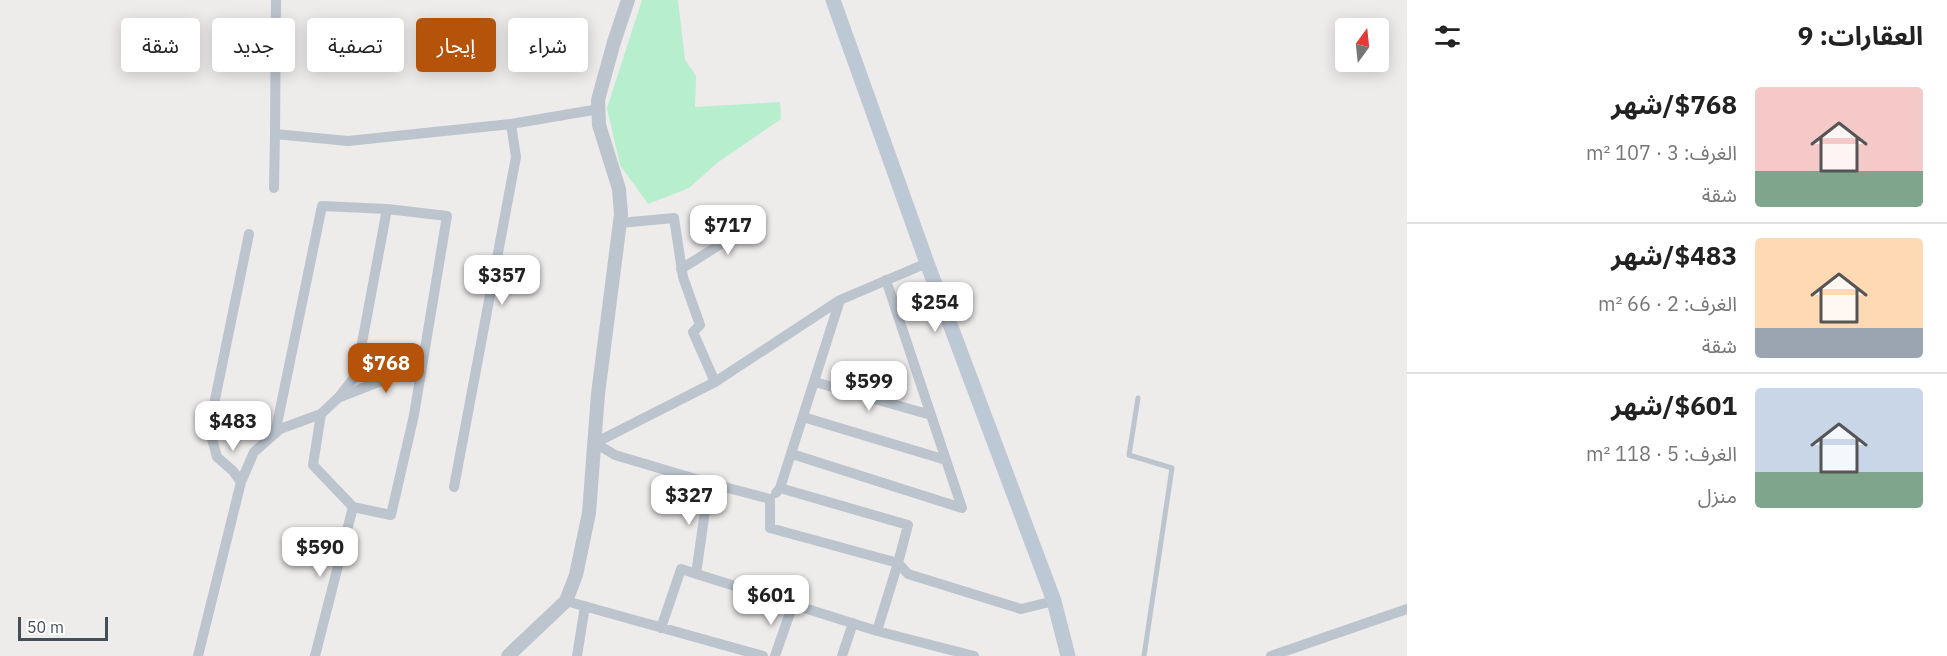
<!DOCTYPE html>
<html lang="ar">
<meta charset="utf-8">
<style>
:root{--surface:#fff;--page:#f6f6f6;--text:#222;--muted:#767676;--line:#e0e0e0;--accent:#b45309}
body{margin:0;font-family:"IBM Plex Sans","Noto Sans Arabic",sans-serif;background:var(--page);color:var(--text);direction:rtl;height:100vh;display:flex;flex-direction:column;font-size:22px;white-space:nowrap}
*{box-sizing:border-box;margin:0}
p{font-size:20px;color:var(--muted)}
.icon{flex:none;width:33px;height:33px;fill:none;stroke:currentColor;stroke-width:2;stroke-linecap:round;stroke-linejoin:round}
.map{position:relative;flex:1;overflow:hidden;direction:ltr}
.sheet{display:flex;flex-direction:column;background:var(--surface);width:540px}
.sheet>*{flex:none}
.banner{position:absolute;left:18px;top:18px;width:570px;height:54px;direction:rtl;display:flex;gap:12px}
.needle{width:39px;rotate:15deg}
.fabs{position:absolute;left:1335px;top:18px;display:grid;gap:12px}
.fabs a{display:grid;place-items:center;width:54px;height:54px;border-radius:6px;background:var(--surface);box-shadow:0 3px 15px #0003;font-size:30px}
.scale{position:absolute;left:18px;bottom:15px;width:90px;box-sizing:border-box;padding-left:6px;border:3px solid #444e58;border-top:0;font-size:16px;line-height:21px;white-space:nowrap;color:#444e58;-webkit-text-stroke:4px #fff;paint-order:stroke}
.price{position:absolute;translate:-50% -51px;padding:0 14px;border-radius:12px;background:#fff;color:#222;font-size:20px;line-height:39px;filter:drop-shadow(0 2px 3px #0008)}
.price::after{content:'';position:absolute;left:50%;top:36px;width:18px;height:14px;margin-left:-9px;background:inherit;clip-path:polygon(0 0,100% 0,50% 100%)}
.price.current{background:var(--accent);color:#fff}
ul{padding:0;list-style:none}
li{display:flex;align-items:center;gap:18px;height:150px;padding:0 24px}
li+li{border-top:2px solid var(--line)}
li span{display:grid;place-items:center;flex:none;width:168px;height:120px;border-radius:6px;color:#555}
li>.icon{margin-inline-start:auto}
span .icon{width:72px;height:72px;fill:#fffc;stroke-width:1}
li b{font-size:26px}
h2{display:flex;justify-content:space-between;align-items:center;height:72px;padding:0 24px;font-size:26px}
.tag{padding:0 21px;border-radius:6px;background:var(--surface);box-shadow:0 3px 15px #0003;font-size:21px;line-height:54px}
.tag.current{background:var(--accent);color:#fff}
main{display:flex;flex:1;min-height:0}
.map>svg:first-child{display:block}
.green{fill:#b7eece}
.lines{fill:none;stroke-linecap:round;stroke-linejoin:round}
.service{stroke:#bcc5ce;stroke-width:5}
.minor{stroke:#bcc5ce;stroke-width:10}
.tertiary{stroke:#bcc5ce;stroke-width:14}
.secondary{stroke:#bdc8d5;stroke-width:15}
</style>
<main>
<section class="sheet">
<h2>العقارات: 9<svg class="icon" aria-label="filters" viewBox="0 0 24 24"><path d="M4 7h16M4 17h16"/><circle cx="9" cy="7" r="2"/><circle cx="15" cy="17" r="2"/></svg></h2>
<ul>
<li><span style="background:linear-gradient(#f6c9c9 70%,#7fa58c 0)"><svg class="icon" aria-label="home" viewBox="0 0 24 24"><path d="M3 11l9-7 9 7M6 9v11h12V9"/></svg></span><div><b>$768/شهر</b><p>الغرف: 3 · 107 m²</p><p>شقة</p></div></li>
<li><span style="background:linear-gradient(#ffd9b3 75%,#9aa5b1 0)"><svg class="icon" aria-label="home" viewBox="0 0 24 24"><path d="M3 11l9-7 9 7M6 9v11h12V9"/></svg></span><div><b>$483/شهر</b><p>الغرف: 2 · 66 m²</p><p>شقة</p></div></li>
<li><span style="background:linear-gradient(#c9d6e8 70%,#7fa58c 0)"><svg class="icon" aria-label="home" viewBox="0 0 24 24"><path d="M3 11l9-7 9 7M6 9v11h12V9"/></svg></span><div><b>$601/شهر</b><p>الغرف: 5 · 118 m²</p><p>منزل</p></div></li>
</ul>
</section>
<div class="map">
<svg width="1407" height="656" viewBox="0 0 1407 656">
<rect width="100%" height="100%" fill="#eeebeb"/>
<path class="green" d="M642 0H678L685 60 696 76 695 107 780 102 781 119 717 163 689 188 648 204 620 165 607 108Z"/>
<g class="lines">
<path class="service" d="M1138 398 1129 455 1172 468 1144 656"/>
<path class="minor" d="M276 0 275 134 348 141 511 124 599 109
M274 188 275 134
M620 223 674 218 683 277 700 325 693 332 715 382
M927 263 840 300 715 382 595 443 615 455 709 483 770 499V528L898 563 877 631 974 656
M681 269 759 220
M886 280 962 508
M815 382 931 415
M340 397 422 365
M803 417 946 460
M275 434 322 206 387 209 447 216 414 415 391 515 353 507 313 465 321 414
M792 454 962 508
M241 482 254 452 280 429 321 414 339 397 356 375 387 209
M454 487 516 157 511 124
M780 488 908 525 898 563 908 574 1021 609 1054 601
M776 493 780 488 840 300
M696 574 709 483
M566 601 763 656
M661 628 681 569 877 631
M198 656 241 482 233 471 217 457 212 439 211 419 249 234
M315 656 353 507
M577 656 585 606
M775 656 793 604
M842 656 853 623
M1271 656 1407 609"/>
<path class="tertiary" d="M508 656 566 601 576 575 589 513 598 394 621 214 619 189 599 125 598 100 614 42 628 0"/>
<path class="secondary" d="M833 0 927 263 1054 601 1068 656"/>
</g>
</svg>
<div class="fabs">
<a><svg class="needle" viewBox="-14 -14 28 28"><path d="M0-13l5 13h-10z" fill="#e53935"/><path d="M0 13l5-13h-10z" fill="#767676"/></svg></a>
</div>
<div class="scale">50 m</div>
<b class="price" style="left:728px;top:256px">$717</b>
<b class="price" style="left:502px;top:306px">$357</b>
<b class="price" style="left:935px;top:333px">$254</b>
<b class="price current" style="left:386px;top:394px">$768</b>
<b class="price" style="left:869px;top:412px">$599</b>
<b class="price" style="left:233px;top:452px">$483</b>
<b class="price" style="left:689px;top:526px">$327</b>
<b class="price" style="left:320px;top:578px">$590</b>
<b class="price" style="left:771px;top:626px">$601</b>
<div class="banner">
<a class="tag">شراء</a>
<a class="tag current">إيجار</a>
<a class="tag">تصفية</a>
<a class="tag">جديد</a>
<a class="tag">شقة</a>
</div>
</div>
</main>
